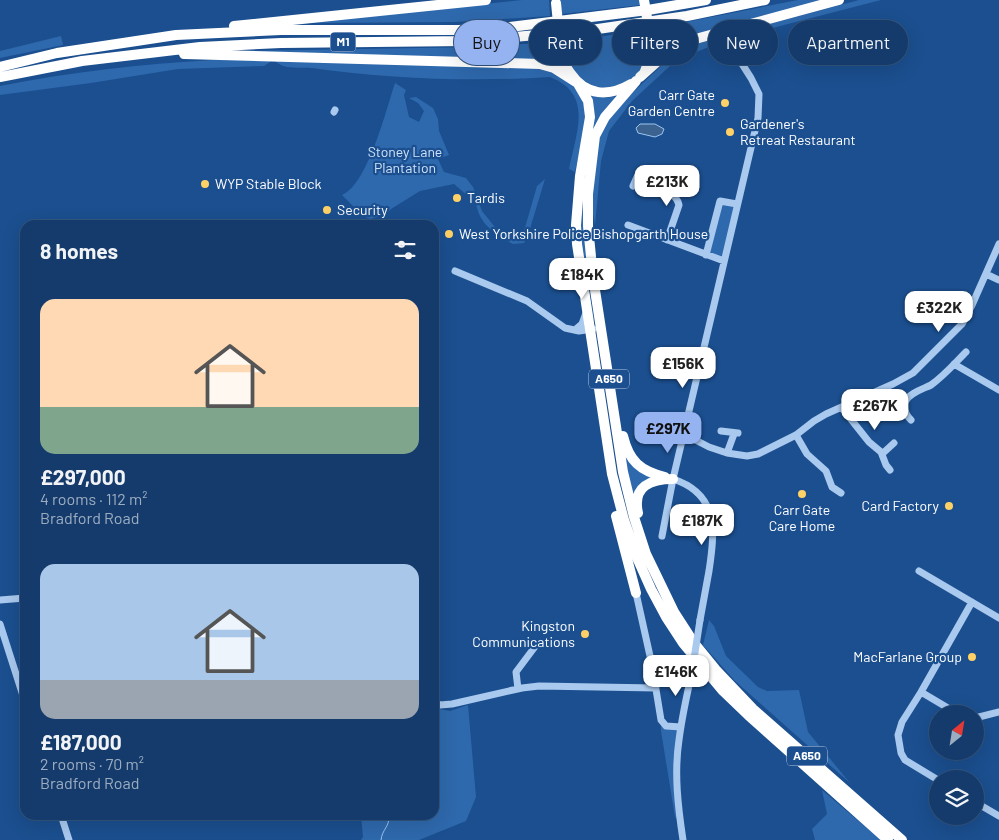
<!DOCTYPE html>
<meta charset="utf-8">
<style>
:root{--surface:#143b6b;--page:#214673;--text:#f1f3f6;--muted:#9dadc1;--line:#33557e;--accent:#95b2f1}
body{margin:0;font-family:Barlow,sans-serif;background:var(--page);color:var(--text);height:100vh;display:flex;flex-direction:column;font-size:19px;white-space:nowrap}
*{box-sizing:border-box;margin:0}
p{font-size:16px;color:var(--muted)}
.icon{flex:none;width:28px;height:28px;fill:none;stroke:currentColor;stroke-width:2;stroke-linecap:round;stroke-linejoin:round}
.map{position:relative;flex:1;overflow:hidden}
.details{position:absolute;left:20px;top:220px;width:419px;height:600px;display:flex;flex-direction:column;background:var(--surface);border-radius:15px;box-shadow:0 5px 20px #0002,0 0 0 1px var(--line)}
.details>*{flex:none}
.banner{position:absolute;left:454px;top:20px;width:470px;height:45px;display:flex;gap:10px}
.needle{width:32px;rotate:30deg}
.fabs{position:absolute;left:929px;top:705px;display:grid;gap:10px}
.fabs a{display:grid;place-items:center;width:55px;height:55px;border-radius:50%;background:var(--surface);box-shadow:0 5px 20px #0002,0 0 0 1px var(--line);font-size:25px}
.price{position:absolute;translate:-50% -42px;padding:0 11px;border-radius:10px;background:#fff;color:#222;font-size:16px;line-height:32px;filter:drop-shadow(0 1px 2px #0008)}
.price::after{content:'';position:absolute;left:50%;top:30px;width:15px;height:11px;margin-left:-8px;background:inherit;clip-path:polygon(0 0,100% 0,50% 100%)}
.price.active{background:var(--accent);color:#111}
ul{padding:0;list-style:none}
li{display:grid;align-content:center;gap:10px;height:265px;padding:0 20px}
li span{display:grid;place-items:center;height:155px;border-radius:15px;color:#555}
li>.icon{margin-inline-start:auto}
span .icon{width:90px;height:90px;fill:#fffc;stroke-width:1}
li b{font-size:21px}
h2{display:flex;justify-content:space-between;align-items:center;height:60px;padding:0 20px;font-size:21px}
.tag{padding:0 18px;border-radius:22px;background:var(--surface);box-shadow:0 5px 20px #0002,0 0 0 1px var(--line);font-size:18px;line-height:45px}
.tag.active{background:var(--accent);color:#111}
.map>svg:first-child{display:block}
.green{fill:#2e69ad}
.water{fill:#3c6290;stroke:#9cc4f0}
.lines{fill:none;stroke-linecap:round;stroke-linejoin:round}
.stream{stroke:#9cc4f0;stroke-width:1}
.minor{stroke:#a9c9ee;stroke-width:7}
.highway{stroke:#fff;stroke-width:10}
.minor-bridge{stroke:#a9c9ee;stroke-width:7}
.highway-bridge{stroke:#fff;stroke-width:10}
.poi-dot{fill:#ffd166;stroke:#1b4f8f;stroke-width:2}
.labels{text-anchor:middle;stroke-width:4.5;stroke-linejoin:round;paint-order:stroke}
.shield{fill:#1b4f8f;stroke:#bbcadd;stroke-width:1}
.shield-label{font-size:12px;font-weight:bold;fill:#fff}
.poi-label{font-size:14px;fill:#fff;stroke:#1b4f8f;text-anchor:start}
.park-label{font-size:14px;fill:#cfe3fa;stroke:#1b4f8f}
</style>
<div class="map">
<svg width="999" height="840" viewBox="0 0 999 840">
<rect width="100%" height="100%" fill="#1b4f8f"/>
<path class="green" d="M522 0H549L550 16 454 22 310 23Z
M560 0H640V5L562 14Z
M798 0H827L691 36 673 43 658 55 655 28Z
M859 0H881L726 40 684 57 670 66 632 101 609 131 601 161 595 225 592 208 593 189 598 139 613 111 677 51 685 47 724 34 729 35Z
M645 30C647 43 650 59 641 71 637 76 630 80 625 82 606 92 587 88 574 70 571 66 567 62 566 57 565 52 565 47 564 42Z
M61 36 63 45 0 58V51Z
M554 42 558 64 541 60 234 51 477 47Z
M213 60H270V62L264 66 178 69 91 83 0 95V86C71 72 141 64 213 60Z
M276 61 543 67C552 72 566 77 573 85 595 109 581 144 575 172L569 169C576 133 594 94 550 77 471 82 391 79 312 68 300 67 286 70 276 62Z
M395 83 406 90 404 95 409 117 419 122 424 111 418 103 409 98 416 97 433 108 438 119 439 131 449 155 438 159 444 172 466 178 473 187 482 211 498 231 513 241 524 231 537 186 545 179 529 232 524 243 513 244C495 234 479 224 476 203L454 184 420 191 391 209 385 215 370 219 363 216 342 195C368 184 386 110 395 83Z
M591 95 605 98 618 96 598 122 588 264V283L594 320H590L579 233 585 168 595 116Z
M720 201 737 204 724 261 706 255Z
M626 456 650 477 633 498 625 457Z
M709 620 714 626 726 656 758 687 767 691 799 690 808 732 850 783 735 681 703 645Z
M468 705 476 797 466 821 419 840H361L363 837 361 815H434V708L450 711Z
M661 720 664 724 681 727 679 741 681 823 675 817 661 731Z
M822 790 881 840H815L812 829 827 814Z"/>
<path class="water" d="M640 124H655L664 129 662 134 655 137 638 133 636 128Z"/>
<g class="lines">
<path class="stream" d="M381 840C382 829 390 827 389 815"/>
<path class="minor" d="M334 112 335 110
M633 186 637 177C650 183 676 190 679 205L667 240
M628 225 724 261
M706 255 720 201 737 204
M455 271 527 301 565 328 579 331 593 329
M986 274 999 280
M575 330 582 324 586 313
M954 364 999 390
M842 408 869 442 881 452 886 465 890 470
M911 420C906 415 903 409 905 402 909 393 923 389 931 385 944 376 955 363 966 352
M721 431 738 433
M684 434 709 447 727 453 747 456 758 454 796 435 814 421 826 414 893 384 913 373 962 324 972 305 999 244
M796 435 807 454 826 471 832 487 841 493
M727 453 734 434
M882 454 894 443
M673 479C719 494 715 531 709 571 706 587 703 604 700 620
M662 536 673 479 758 118 759 94 751 78 730 45
M919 571 999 618
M636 593 652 665 661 720 666 726 681 727
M0 600 25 598
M0 624 25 702
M518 689 516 672 537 644
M921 692 958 714
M434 702 440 705 452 704 522 688 539 686 656 688
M975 718 999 712
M938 780 905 760 901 753 898 735 902 722 921 692 972 602
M975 802 999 816
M61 815 69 840
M683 840C678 807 674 773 679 740 682 717 687 694 692 672"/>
<path class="highway" d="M234 26 486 0
M561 53C562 62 566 67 571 74 586 96 609 97 631 84
M184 54 540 64 554 68 576 82
M0 67 57 53 176 35 281 30H459L510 27 648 10 706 0
M645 71 650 58 651 41
M0 77 82 61 200 47 281 43 467 41 584 31 687 16 765 0
M640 77 668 52 688 41 839 0
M636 81 605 117 595 136 588 194V226L593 277 623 472 634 517 646 554 674 612 694 643 716 670 753 709 902 840
M577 82 588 101 590 117 580 176 576 225 577 244 612 474 624 520 638 560 651 589 666 617 683 643 723 691 748 715 888 840
M623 436C629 461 640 471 665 477
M638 513C632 486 651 479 673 479
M616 516 636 593"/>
<path class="minor-bridge" d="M692 672 700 620"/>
<path class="highway-bridge" d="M644 0 651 41
M556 3 561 53"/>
</g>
<g class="poi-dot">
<circle cx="725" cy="103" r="5"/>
<circle cx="730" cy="132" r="5"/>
<circle cx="205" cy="184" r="5"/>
<circle cx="457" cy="198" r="5"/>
<circle cx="327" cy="210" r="5"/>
<circle cx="449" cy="234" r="5"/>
<circle cx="802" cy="494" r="5"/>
<circle cx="949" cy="506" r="5"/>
<circle cx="585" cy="634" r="5"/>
<circle cx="972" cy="657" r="5"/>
</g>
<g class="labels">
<g class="shield">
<rect x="330.5" y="32.5" width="25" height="19" rx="4"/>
<rect x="589" y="369.5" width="40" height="19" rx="4"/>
<rect x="787" y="746.5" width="40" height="19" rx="4"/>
</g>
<g class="shield-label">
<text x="343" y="46">M1</text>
<text x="609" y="383">A650</text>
<text x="807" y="760">A650</text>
</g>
<g class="poi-label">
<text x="715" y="100" text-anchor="end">Carr Gate<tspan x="715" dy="16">Garden Centre</tspan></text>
<text x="740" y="129">Gardener's<tspan x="740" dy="16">Retreat Restaurant</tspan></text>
<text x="215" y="189">WYP Stable Block</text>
<text x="467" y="203">Tardis</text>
<text x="337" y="215">Security</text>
<text x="459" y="239">West Yorkshire Police Bishopgarth House</text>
<text x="939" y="511" text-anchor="end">Card Factory</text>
<text x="802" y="515" text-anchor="middle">Carr Gate<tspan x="802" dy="16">Care Home</tspan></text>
<text x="575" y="631" text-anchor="end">Kingston<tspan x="575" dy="16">Communications</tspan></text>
<text x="962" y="662" text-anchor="end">MacFarlane Group</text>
</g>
<g class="park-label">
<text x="405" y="157">Stoney Lane<tspan x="405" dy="16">Plantation</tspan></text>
</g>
</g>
</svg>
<div class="fabs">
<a><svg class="needle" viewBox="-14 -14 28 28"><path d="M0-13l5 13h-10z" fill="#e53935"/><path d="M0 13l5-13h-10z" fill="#9dadc1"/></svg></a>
<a><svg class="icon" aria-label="layers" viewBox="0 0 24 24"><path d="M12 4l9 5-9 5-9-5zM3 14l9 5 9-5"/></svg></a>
</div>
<b class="price" style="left:667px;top:207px">£213K</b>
<b class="price" style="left:582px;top:300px">£184K</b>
<b class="price" style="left:939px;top:333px">£322K</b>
<b class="price" style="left:683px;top:389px">£156K</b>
<b class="price" style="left:875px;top:431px">£267K</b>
<b class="price active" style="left:668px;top:454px">£297K</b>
<b class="price" style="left:702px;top:546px">£187K</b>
<b class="price" style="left:676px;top:697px">£146K</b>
<div class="banner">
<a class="tag active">Buy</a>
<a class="tag">Rent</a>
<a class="tag">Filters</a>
<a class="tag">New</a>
<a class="tag">Apartment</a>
</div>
<section class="details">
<h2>8 homes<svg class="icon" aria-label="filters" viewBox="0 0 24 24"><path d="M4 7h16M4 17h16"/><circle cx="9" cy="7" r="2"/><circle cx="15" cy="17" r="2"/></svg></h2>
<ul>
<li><span style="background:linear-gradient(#ffd9b3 70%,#7fa58c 0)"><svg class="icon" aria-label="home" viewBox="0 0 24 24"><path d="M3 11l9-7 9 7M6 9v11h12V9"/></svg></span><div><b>£297,000</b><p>4 rooms · 112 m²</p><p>Bradford Road</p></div></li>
<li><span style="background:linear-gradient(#a9c7e8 75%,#9aa5b1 0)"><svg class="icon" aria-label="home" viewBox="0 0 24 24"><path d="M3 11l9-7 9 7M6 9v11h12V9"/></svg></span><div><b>£187,000</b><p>2 rooms · 70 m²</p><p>Bradford Road</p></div></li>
</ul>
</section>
</div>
